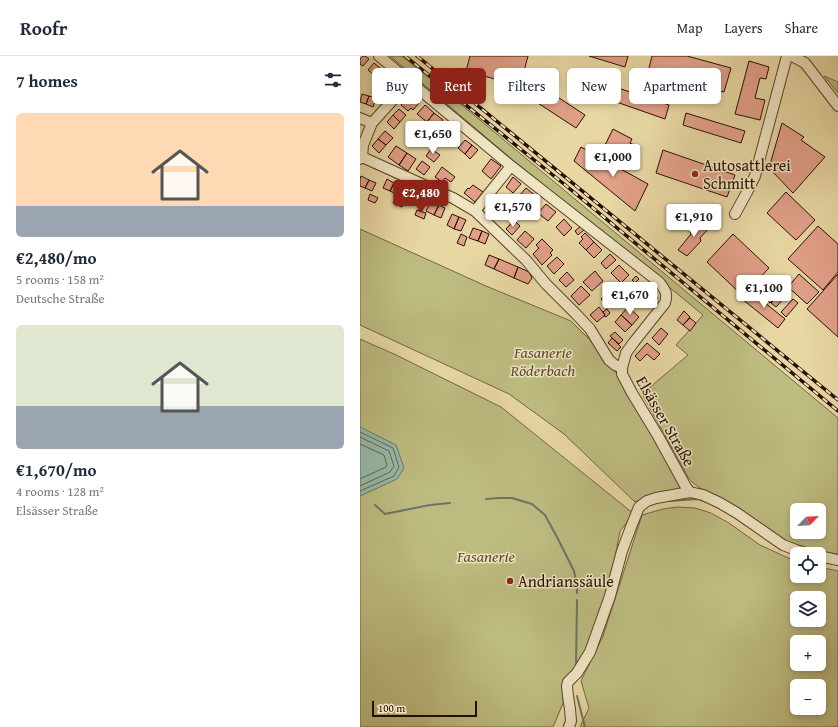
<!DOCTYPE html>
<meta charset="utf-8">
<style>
:root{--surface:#fff;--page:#f2f2f3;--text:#1f2937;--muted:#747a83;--line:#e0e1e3;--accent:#8f2418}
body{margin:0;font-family:"Gentium Book Plus",serif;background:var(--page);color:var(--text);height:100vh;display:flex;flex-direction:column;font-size:15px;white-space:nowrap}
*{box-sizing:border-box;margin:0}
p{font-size:13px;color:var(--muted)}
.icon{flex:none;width:22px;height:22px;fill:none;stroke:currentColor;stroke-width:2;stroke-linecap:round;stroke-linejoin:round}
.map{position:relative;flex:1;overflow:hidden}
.details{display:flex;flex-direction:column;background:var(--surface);width:360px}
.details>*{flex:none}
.banner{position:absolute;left:12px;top:12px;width:380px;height:36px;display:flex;gap:8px}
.needle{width:26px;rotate:66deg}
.fabs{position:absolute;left:430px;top:447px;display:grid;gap:8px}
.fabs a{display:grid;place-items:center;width:36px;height:36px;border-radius:6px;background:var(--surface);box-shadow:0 2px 6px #0003;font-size:20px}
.scale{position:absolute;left:12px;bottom:10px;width:105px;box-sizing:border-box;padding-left:4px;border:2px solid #271003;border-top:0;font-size:11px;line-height:14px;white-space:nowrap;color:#271003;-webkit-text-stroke:3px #f0e5c3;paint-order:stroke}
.price{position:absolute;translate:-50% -34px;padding:0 9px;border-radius:4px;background:#fff;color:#222;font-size:13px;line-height:26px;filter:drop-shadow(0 1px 2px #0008)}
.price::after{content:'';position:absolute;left:50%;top:24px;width:12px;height:9px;margin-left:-6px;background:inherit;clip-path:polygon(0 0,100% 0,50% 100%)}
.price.selected{background:var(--accent);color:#fff}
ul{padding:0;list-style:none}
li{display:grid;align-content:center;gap:8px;height:212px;padding:0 16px}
li span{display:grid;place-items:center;height:124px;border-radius:6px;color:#555}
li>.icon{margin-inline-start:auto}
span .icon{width:72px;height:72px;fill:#fffc;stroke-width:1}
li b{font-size:17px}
h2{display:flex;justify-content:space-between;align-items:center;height:48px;padding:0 16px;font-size:17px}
.chip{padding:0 14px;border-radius:6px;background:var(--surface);box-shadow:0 2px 6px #0003;font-size:14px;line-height:36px}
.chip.selected{background:var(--accent);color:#fff}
header{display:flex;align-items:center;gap:24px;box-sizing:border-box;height:56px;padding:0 20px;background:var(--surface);border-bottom:1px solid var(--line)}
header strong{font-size:19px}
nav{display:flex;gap:22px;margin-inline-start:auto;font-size:14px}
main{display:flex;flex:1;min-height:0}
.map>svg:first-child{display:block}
.green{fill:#bdbc80;stroke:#726642;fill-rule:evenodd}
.water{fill:#97b9a9;stroke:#6a7567}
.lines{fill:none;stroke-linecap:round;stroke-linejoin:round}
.shore{stroke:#5f6456;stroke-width:1}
.stream{stroke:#6a7567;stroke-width:2}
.building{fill:#e2a089;stroke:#271003}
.minor-casing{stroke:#57422b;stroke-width:12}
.minor{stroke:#f0e5c3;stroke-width:10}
.rail-casing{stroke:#271003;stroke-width:3.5}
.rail{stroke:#f0e5c3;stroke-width:2;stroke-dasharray:6;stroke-linecap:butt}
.poi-dot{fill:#8f2418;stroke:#f0e5c3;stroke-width:1.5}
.labels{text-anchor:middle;stroke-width:3;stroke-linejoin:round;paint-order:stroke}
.poi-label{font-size:16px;fill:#271003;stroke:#f0e5c3;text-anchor:start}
.park-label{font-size:16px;font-style:italic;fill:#5c4c2f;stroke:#f0e5c3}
.street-label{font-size:16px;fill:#271003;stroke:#f0e5c3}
</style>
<header>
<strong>Roofr</strong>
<nav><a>Map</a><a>Layers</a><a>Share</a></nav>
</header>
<main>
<section class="details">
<h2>7 homes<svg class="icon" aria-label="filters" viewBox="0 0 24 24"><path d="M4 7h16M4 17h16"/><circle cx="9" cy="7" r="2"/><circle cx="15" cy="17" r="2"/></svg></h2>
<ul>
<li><span style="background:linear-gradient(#ffd9b3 75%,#9aa5b1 0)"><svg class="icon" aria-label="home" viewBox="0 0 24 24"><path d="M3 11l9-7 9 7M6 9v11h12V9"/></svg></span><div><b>€2,480/mo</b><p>5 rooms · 158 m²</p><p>Deutsche Straße</p></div></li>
<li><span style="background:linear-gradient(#dfe7d0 65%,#9aa5b1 0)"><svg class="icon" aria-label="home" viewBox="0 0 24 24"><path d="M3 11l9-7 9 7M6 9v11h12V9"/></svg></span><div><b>€1,670/mo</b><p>4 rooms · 128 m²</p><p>Elsässer Straße</p></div></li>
</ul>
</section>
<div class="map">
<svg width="478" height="671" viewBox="0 0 478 671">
<rect width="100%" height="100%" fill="#e8d7a3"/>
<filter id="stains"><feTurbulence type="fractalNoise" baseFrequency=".005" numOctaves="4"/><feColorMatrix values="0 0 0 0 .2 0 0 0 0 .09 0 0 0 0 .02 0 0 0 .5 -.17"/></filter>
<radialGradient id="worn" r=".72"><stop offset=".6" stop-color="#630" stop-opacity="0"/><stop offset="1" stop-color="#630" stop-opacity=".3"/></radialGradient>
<path class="green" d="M30 0H42L73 25 478 362V499L462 497 433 489 419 481 359 441 340 432 332 426 328 421 282 338 328 299 316 289 343 259 235 170 154 105ZM437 454H459V476H437Z
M464 20 478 26V37Z
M0 173 126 230 211 265 230 284 258 319 303 394 321 429 318 435 298 437 275 446 204 378 149 338 0 269Z
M0 283 36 299 141 351 274 458 260 475 253 512 237 567 193 671H0Z
M317 451 335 452 351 457 369 467 400 489 437 506V520H459V511L478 515V671H220L229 652 221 625 243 580 282 459 303 453ZM437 542H459V564H437ZM437 586H459V608H437ZM437 630H459V652H437Z"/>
<path class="water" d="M0 371 36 389 44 412 37 423 0 440Z"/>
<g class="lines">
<path class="shore" d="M0 376 33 392 39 411 34 420 0 435
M0 381 29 395 34 410 30 416 0 430
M0 388 24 399 27 409 26 411 0 423"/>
<path class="stream" d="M126 443 139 442H152L172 448 185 459 198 483 214 515 217 529V537
M309 445 338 443 347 446
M15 449 25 458 70 449 90 447
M459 505 478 509
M216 611 217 544
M217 640 225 671"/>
</g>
<path class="building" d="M3 0H5L9 3 3 10 0 8V3Z
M110 0H168L160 30 106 15Z
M229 0H268L265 11Z
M292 0H327L371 12 364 36 288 16Z
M389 5 409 11 406 23 400 22 395 42 405 44 400 64 375 58Z
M14 7 20 12 14 19 8 14Z
M20 12 26 16 20 23 14 19Z
M29 19 37 25 31 32 24 25Z
M24 25 31 32 26 38 19 32Z
M173 25 225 59 216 72 164 38Z
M249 29 309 49 305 63 245 42Z
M52 37 61 45 53 54 51 52 48 55 41 49Z
M2 38 9 40 6 48 0 46Z
M9 40 16 42 13 51 6 48Z
M65 49 74 57 67 66 57 58Z
M39 53 46 59 40 66 33 59Z
M74 57 83 64 75 73 67 66Z
M326 57 385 75 381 87 323 69Z
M33 59 40 66 34 73 27 66Z
M422 67 444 81 441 84 465 101 433 137 409 112Z
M88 69 95 75 87 83 81 77Z
M253 73 272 83 270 87 280 92 274 104 245 89Z
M25 75 33 82 26 89 18 83Z
M95 75 100 79 93 88 87 83Z
M18 83 26 89 19 97 12 90Z
M105 84 112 89 105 98 98 92Z
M112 89 118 94 110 103 105 98Z
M36 90 47 97 39 109 28 101Z
M221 91 288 128 275 155 214 105Z
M71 93 80 99 74 106 66 100Z
M303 94 375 119 367 141 296 117Z
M47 97 56 103 48 115 39 109Z
M131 103 141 110 131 123 122 115Z
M62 105 70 111 64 119 56 113Z
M82 111 95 121 91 126 85 122 82 126 75 121Z
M1 120 9 124 5 132 0 130V123Z
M153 121 161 128 153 137 146 131Z
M27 123 34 127 30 135 23 132Z
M9 124 16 127 12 135 5 132Z
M34 127 42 130 38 139 30 135Z
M113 129 123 136 115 146 104 137 108 132 109 133Z
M49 132 57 135 52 147 44 144Z
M166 132 177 141 170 150 158 141Z
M57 135 65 139 60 150 52 147Z
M426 136 455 164 436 184 407 157Z
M10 138 18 142 15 147 8 144Z
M36 141 44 145 42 151 33 147Z
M71 145 79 149 74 159 66 155Z
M135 146 147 155 140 163 129 154Z
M186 148 196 156 188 165 178 157Z
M79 149 85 152 81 162 74 159Z
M57 154 66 157 64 163 55 159Z
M92 158 99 161 94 173 87 169Z
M99 161 106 164 101 175 94 173Z
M204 163 212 172 204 180 196 171Z
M341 163 350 171 340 182 341 185 327 200 318 194 331 178 330 175Z
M154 164 160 170 152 179 146 173Z
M221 170 224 174 218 179 215 175Z
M458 170 478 188V216L463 234 428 203Z
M113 172 122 175 118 185 109 182Z
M122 175 129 178 125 188 118 185Z
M165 175 174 183 166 192 157 184Z
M225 177 234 186 226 194 219 187 223 183 221 181Z
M101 178 107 181 104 190 97 187Z
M373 178 409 212 383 240 347 206Z
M182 183 193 194 190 197 192 199 182 209 173 198 179 192 176 189Z
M234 186 242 194 234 202 226 194Z
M250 198 256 204 246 213 241 207Z
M129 199 139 203 134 213 125 209Z
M197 201 204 208 194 218 187 210Z
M139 203 158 211 154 222 134 213Z
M259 209 269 219 261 227 251 217Z
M158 211 169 216 172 222 168 228 154 222Z
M235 215 243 225 232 235 223 226Z
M207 216 214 224 206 231 199 224Z
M439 218 459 236 447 248 428 231Z
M478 218V281L447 253Z
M276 220 279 223 275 227 272 224Z
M416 221 426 230 410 247 401 238Z
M284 226 291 234 282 243 275 235Z
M221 230 230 239 219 249 211 240Z
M251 233 258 242 248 251 241 243Z
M291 234 298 242 289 250 282 243Z
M389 234 425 263 418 272 382 243Z
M424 234 428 238 416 251 411 247Z
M433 243 438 247 426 261 421 256Z
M239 251 245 259 237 266 230 259Z
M268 251 279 261 272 269 261 259Z
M247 253 250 257 246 261 244 260 245 259 243 256Z
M324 255 330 261 323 269 317 264Z
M261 259 272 269 265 276 255 266Z
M330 262 336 267 330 275 323 269Z
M301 272 308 278 299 289 292 282Z
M255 276 263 284 259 288 250 280Z
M252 282 261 291 257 295 248 287Z
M287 287 300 298 294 304 287 298 280 305 275 300Z"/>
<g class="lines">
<defs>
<path id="minor" d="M19 0 151 110 299 226C305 234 308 237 305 247L274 286 266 297 262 312V318L272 337 298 380 326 431 330 436
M432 0 445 7 478 50
M0 62 12 67
M2 101 3 89 12 67 50 25
M0 103 2 101 93 142 115 155 166 204 186 228 217 259 230 273 249 304 255 309 262 312
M115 155 151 110
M375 158 387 136 395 120 427 0
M459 500 478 504
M209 671 211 665 210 653 208 640 207 630 208 626 217 617 230 596 250 540 262 495 271 471 279 451 287 445 296 442 330 436 343 439 360 447 377 457 423 489 436 494 449 498"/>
</defs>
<use href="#minor" class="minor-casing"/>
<use href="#minor" class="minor"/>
<defs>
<path id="rail" d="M45 0 204 128 478 355
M57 0 478 344"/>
</defs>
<use href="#rail" class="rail-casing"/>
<use href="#rail" class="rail"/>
</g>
<g class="poi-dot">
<circle cx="335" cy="118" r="4"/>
<circle cx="150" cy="525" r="4"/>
</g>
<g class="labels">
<g class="poi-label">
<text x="343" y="115">Autosattlerei<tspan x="343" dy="18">Schmitt</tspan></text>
<text x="158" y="531">Andrianssäule</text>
</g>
<g class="park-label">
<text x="183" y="302">Fasanerie<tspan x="183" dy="18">Röderbach</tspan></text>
<text x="126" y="506">Fasanerie</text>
</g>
<g class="street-label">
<text transform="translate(306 365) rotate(60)" y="6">Elsässer Straße</text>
</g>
</g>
<rect width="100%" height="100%" filter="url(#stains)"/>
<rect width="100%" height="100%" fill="url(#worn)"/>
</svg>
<div class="fabs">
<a><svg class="needle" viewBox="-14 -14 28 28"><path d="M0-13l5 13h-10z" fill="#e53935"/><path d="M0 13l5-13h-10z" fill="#747a83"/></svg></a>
<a><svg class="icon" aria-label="locate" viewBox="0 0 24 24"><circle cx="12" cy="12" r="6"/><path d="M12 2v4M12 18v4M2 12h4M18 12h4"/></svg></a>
<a><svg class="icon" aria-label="layers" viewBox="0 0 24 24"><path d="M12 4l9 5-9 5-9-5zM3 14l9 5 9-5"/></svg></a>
<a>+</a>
<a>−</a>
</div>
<div class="scale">100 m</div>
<b class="price" style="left:73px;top:99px">€1,650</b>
<b class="price" style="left:253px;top:122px">€1,000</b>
<b class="price selected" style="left:61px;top:158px">€2,480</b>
<b class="price" style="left:153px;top:172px">€1,570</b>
<b class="price" style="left:334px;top:182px">€1,910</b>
<b class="price" style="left:404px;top:253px">€1,100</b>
<b class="price" style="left:270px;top:260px">€1,670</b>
<div class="banner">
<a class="chip">Buy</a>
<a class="chip selected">Rent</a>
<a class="chip">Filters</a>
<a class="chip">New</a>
<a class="chip">Apartment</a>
</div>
</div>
</main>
